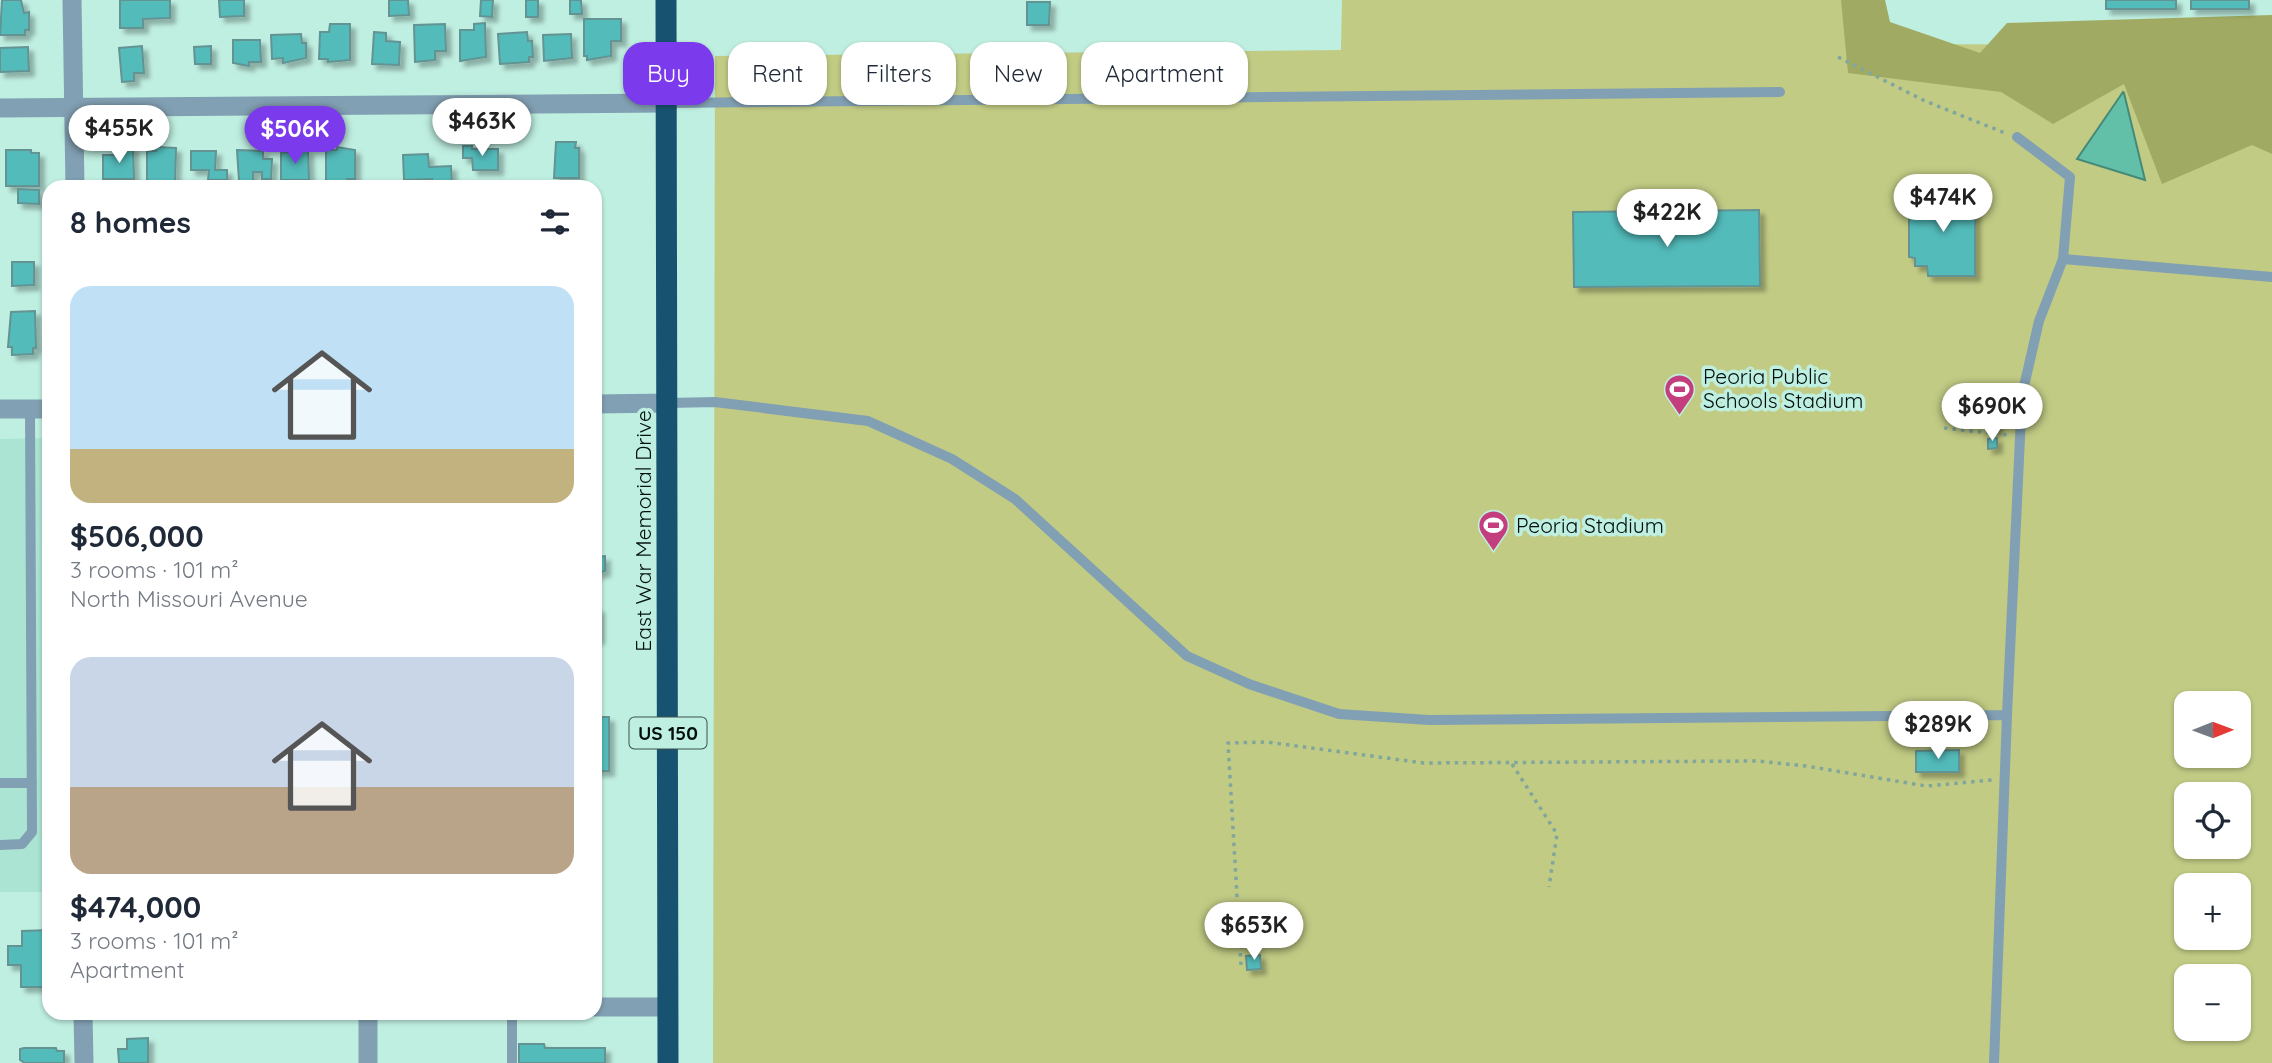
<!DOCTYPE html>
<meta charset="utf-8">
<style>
:root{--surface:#fff;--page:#f2f2f3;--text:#1f2937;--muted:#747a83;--accent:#7c3aed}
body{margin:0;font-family:Quicksand,sans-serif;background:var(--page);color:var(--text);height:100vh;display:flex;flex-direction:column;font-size:26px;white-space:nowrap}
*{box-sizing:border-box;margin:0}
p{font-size:23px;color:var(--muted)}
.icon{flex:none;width:38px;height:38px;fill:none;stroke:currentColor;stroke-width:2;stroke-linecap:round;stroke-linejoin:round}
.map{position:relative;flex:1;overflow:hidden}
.details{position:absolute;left:42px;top:180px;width:560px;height:840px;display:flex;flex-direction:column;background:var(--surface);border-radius:21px;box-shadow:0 2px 5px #0004}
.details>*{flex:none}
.banner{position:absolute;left:623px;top:42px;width:665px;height:63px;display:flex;gap:14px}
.needle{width:46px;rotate:89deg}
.tools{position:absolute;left:2174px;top:691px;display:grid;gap:14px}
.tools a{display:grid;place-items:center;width:77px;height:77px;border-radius:14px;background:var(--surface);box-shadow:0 2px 5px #0004;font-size:35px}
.price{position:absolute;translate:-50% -60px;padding:0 16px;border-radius:24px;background:#fff;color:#222;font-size:23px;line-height:46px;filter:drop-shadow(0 2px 4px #0008)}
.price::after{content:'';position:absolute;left:50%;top:42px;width:21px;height:16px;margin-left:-10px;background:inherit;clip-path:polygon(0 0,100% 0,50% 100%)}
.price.selected{background:var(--accent);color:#fff}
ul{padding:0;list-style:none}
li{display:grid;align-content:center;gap:14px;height:371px;padding:0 28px}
li span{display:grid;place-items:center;height:217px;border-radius:21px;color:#555}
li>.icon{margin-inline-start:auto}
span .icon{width:126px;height:126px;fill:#fffc;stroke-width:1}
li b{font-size:30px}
h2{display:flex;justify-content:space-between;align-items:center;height:84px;padding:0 28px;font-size:30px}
.chip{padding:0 24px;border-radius:21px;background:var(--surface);box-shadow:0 2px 5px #0004;font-size:24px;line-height:63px}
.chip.selected{background:var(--accent);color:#fff}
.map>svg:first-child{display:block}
.built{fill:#ace4d3}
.green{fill:#c1cb84;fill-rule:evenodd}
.forest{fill:#a1aa62}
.water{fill:#62bfa8;stroke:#458a79;stroke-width:2}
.building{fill:#52bcbb;stroke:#639392;stroke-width:2;filter:url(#shadow)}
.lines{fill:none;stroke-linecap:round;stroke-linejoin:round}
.path{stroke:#81a69b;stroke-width:3.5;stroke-dasharray:3.5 5;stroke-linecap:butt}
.lane{stroke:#82a0b3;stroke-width:10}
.street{stroke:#82a0b3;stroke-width:19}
.highway{stroke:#175370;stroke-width:21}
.labels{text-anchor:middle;stroke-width:7;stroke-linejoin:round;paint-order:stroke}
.shield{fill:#bfefe1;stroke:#3a524b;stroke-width:2}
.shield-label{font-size:19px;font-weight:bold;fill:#010f0b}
.poi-label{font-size:21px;fill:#010f0b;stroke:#bfefe1;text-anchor:start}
.street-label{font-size:21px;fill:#010f0b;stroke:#bfefe1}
</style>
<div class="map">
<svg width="2272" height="1063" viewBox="0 0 2272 1063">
<defs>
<filter id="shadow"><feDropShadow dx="5" dy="5" stdDeviation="2" flood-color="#0004"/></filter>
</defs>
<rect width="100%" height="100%" fill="#bfefe1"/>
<path class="built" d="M49 438V892H0V439Z"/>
<path class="green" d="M1342 0H1861L1862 44 2272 45V1063H713L715 56 1341 50ZM2186 704H2238V756H2186ZM2186 794H2238V847H2186ZM2186 886H2238V938H2186ZM2186 976H2238V1029H2186Z"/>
<path class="forest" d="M1841 0H1885L1890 22 1980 53 2007 23 2272 15V154L2252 145 2162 184 2124 84 2053 124 2001 92 1848 73Z"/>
<path class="water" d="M2123 92 2124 93 2145 180 2077 159Z"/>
<path class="building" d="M2 0H21L24 13 29 12V30H25V35H0Z
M120 0H170V18L143 19V28H120Z
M219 0H244V16L220 17Z
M389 0H408L409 15 389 16Z
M481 0H493L492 17 480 16Z
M526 0H538V17H526Z
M570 0H581L582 14H570Z
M2106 0H2176V9H2106Z
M2191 0H2249V9H2191Z
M1027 2H1050L1049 25H1027Z
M584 19H621V41H611V56L587 60V56H584Z
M485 23 486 57 460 61V30H474V24Z
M330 24H350V60L328 62V59H319L320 32H329Z
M445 24 446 51H435V60L415 62 414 25Z
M374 32 386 33V41L400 42 399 65 372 64Z
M527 32 528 41H532L533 57H529V62L500 64 498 34Z
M301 34 302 43H306V58L283 63V58L272 59 271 35Z
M571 34 572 58 544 61 543 35Z
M233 40H260L261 62H249V66L233 63Z
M142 46 144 73H134V81L122 82 119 48Z
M211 46V64H195L194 47Z
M28 47 29 71 0 72V48Z
M556 142H576L575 148H579V178H554Z
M463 146H472V149H498V170H473L472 158H463Z
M116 147H133L134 179H103V155H116Z
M156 147 176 148 175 183 172 187H157V182H147V151H156Z
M337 147 355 150V179H347V187H326V150H337Z
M6 150H31V153H39V186H6Z
M237 150 263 151V159H272L271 179H262V172H253V181H239Z
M308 150 309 180H281V153Z
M191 151H216L215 170H227V180H208L209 170H191Z
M428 154 429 167 451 166 452 184 432 185V179L404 180 403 155Z
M18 189 39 190V204L18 203Z
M1909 196H1975V276H1928L1927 266H1915V258L1909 257V207H1900L1901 198Z
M1759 210 1760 286 1574 287 1573 212Z
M12 262H34V285L12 286Z
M35 311 36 348H33V354L12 355V347H8L11 312Z
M1988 420H1997V430H1988Z
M1997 438V448L1988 449V439Z
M605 556V571L595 574V557Z
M595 608H599V639H595Z
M595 717H609V771H595Z
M1959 750V772H1916V751Z
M49 930V987H21V965H8V946H22V931Z
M1260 955 1261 969 1247 970 1246 956Z
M148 1038V1063H119L118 1049H127V1039Z
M519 1044H544L545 1048H605V1063H519Z
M24 1048H56L57 1051H64V1063H25L20 1060V1049Z"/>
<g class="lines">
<path class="path" d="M1838 57 1925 101 2005 133
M1944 428 2008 435
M1512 764 1557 834 1549 887
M1240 947 1261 946
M1241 965 1228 743 1267 742 1424 763 1758 761 1806 766 1926 786 1992 780"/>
<path class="lane" d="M669 103 1780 92
M2063 259 2272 277
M669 403 715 402 868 421 952 459 1015 499 1187 656 1249 684 1339 714 1429 720 2007 715 2022 395 2039 321 2063 259 2070 177 2017 137
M0 783H32
M0 845 22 844 32 832 30 409
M512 1013V1063
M1994 1063 2007 715"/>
<path class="street" d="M72 0 75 187
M0 108 669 103
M595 404 669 403
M0 409H49
M595 1007H668
M83 1013 84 1063
M368 1013V1063"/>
<path class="highway" d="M666 0 668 1063"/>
</g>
<defs>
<symbol id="stadium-pin" viewBox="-11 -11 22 30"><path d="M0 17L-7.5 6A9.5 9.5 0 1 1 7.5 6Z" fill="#c43e7e" stroke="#bfefe1"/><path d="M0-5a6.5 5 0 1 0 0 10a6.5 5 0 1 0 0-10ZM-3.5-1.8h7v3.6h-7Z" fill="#fff"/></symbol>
</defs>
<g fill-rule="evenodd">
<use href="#stadium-pin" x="1662" y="372" width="35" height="47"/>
<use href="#stadium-pin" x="1476" y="508" width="35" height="47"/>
</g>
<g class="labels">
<rect class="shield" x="629.5" y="717.5" width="77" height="31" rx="5"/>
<g class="shield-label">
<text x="668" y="740">US 150</text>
</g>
<g class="poi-label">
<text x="1703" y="384">Peoria Public<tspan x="1703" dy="24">Schools Stadium</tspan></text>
<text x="1516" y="533">Peoria Stadium</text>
</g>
<g class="street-label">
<text transform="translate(644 531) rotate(-90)" y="7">East War Memorial Drive</text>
</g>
</g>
</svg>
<div class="tools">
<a><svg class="needle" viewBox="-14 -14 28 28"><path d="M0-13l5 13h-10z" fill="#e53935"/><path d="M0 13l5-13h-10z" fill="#747a83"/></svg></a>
<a><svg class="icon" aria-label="locate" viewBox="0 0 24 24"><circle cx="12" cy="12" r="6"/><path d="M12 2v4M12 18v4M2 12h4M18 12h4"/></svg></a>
<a>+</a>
<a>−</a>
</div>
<b class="price" style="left:482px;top:158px">$463K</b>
<b class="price" style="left:119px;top:165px">$455K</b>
<b class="price selected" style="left:295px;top:166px">$506K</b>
<b class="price" style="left:1943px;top:234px">$474K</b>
<b class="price" style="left:1667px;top:249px">$422K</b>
<b class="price" style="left:1992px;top:443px">$690K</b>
<b class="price" style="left:1938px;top:761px">$289K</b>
<b class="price" style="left:1254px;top:962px">$653K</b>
<div class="banner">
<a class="chip selected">Buy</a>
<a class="chip">Rent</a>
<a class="chip">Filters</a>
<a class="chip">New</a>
<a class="chip">Apartment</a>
</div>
<section class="details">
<h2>8 homes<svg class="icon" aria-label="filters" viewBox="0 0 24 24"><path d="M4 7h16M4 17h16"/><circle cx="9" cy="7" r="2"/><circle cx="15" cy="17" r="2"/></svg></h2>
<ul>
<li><span style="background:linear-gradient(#bfe0f5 75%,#c2b280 0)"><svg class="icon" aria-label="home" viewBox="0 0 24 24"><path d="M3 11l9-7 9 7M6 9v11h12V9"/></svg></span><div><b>$506,000</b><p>3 rooms · 101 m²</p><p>North Missouri Avenue</p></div></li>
<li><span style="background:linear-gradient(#c9d6e8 60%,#b9a48a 0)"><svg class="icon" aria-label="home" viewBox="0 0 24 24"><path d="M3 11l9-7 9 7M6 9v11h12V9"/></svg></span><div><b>$474,000</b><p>3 rooms · 101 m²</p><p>Apartment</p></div></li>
</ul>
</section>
</div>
